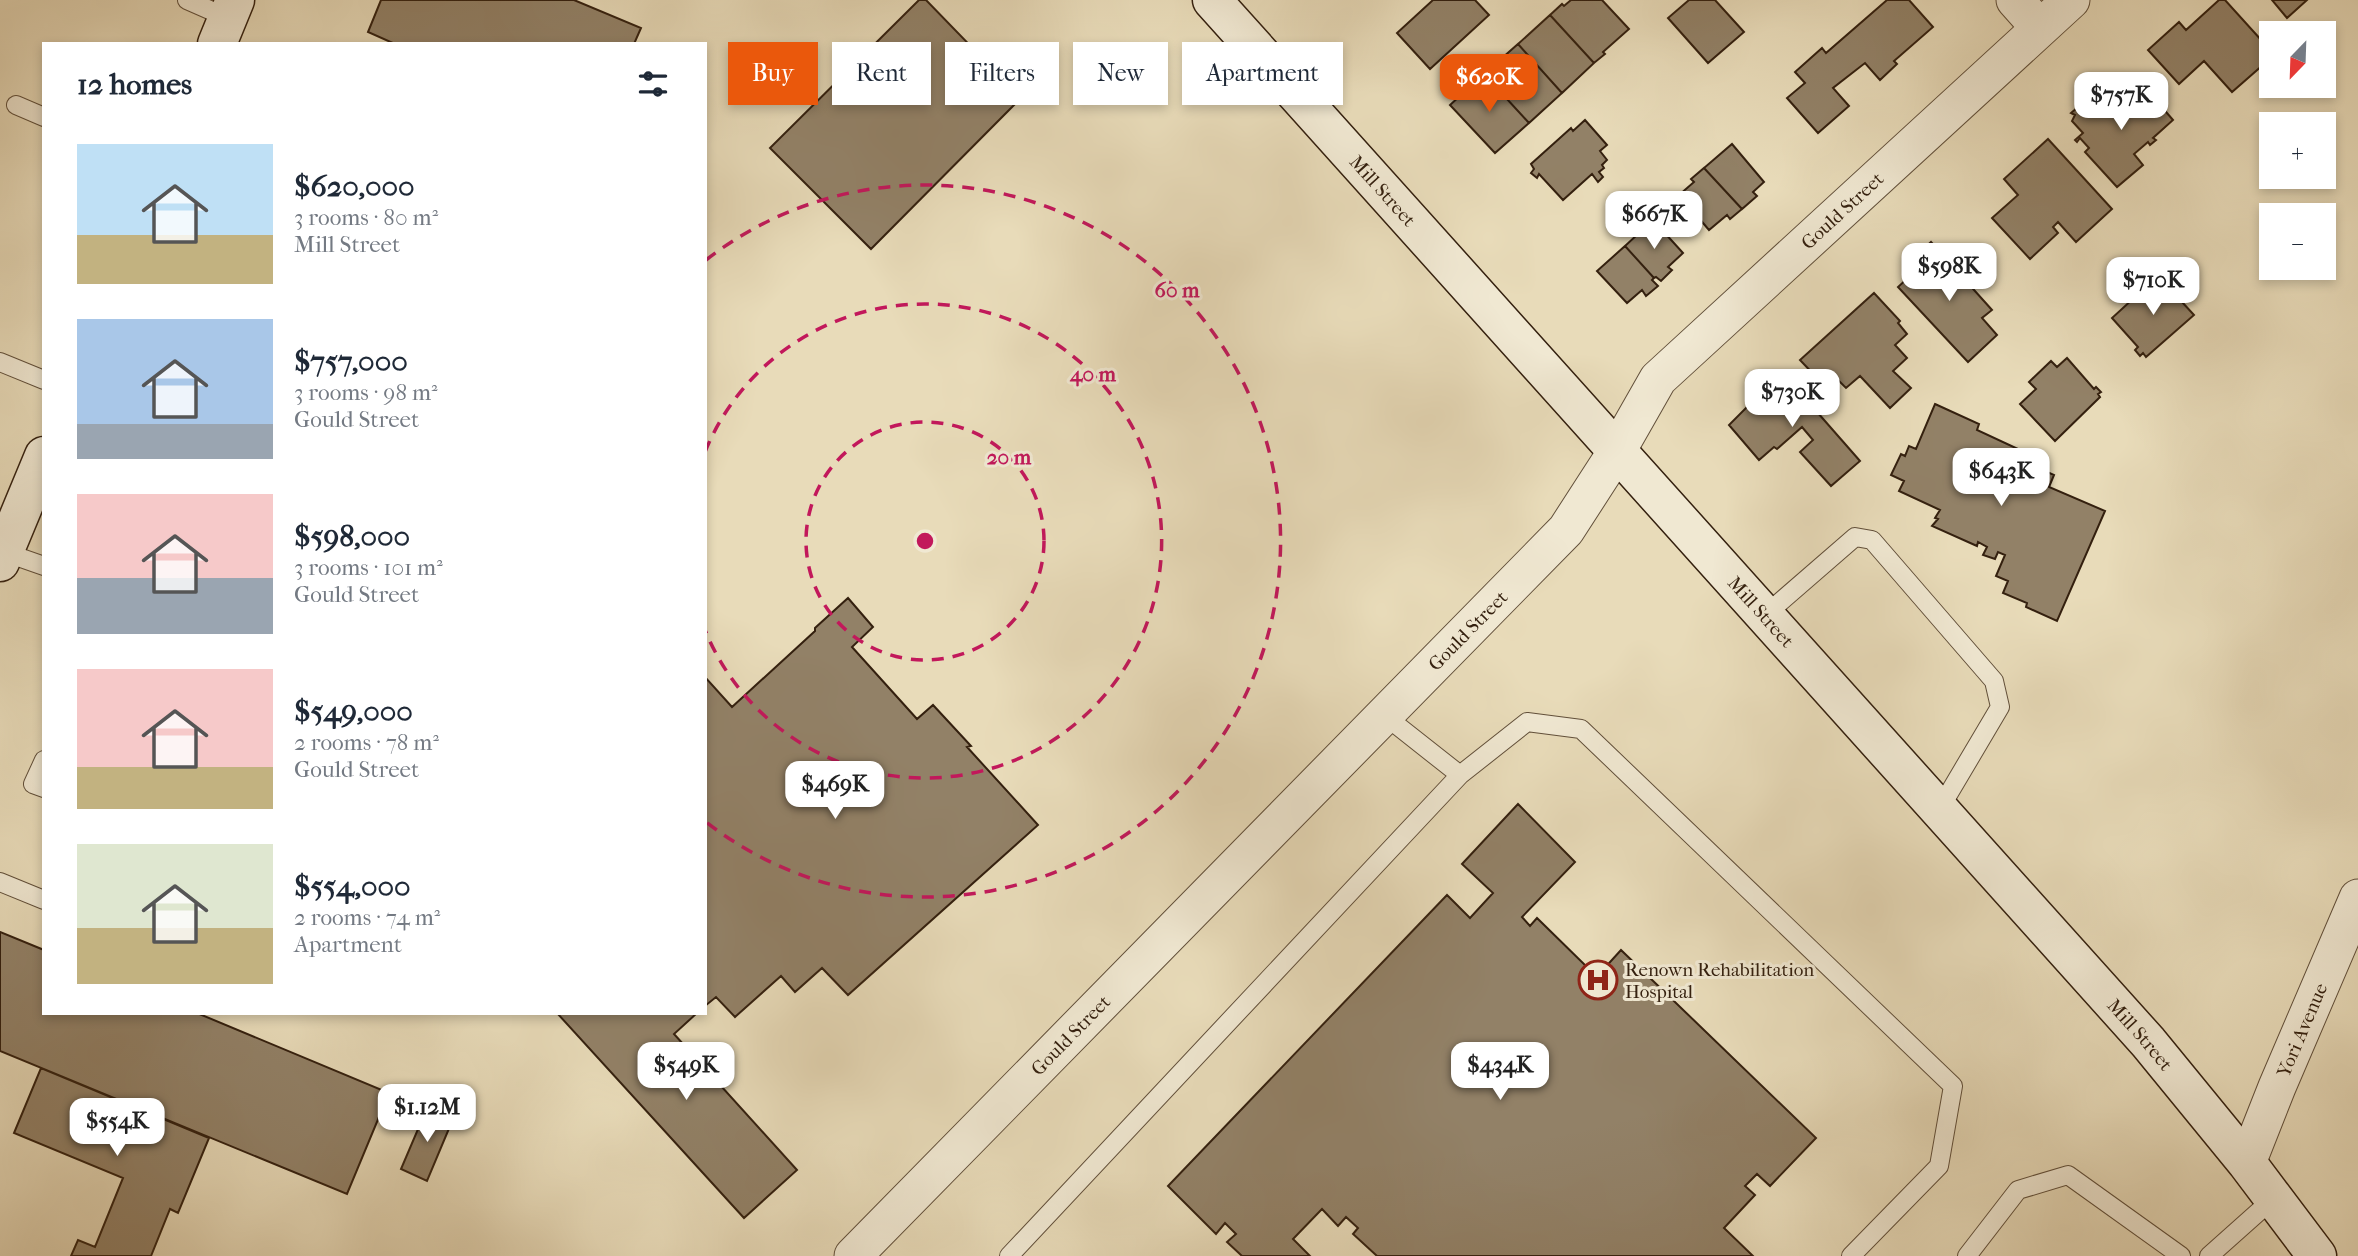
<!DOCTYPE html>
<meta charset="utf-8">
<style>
:root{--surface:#fff;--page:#f2f2f3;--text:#1f2937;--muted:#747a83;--accent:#ea580c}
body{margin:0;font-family:"IM FELL French Canon",serif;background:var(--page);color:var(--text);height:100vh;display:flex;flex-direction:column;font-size:26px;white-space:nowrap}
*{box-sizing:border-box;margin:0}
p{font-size:23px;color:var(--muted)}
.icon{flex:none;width:38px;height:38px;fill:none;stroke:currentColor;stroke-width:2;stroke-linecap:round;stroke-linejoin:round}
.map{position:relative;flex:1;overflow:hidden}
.drawer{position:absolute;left:42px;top:42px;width:665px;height:973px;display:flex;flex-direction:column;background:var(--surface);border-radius:0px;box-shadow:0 4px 10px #0003}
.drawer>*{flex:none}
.guide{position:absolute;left:728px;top:42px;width:665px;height:63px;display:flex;gap:14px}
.needle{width:46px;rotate:203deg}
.fabs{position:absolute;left:2259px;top:21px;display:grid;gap:14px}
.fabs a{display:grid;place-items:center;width:77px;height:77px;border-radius:0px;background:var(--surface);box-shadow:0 4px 10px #0003;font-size:35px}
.price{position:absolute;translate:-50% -60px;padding:0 16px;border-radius:14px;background:#fff;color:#222;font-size:23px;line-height:46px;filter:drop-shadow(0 2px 4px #0008)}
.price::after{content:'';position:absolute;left:50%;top:42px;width:21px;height:16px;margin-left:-10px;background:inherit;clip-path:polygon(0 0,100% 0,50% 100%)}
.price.on{background:var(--accent);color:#fff}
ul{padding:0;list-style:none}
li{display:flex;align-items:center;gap:21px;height:175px;padding:0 35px}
li span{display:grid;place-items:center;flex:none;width:196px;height:140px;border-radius:0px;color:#555}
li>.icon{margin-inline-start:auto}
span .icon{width:84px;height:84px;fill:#fffc;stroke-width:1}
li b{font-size:30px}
h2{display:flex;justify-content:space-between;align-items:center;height:84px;padding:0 35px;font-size:30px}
.chip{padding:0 24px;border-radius:0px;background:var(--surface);box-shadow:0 4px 10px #0003;font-size:24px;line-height:63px}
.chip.on{background:var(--accent);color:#fff}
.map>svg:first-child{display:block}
.building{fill:#928167;stroke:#34200f;stroke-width:2}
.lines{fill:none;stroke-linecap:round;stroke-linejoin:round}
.lane-casing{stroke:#614f3a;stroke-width:20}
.street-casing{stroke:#614f3a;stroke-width:39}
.secondary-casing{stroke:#34200f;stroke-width:41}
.lane{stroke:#f0e8d2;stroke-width:18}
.street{stroke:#f0e8d2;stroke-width:37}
.secondary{stroke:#f0e8d2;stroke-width:38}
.ring{fill:none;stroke:#c2185b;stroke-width:3.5;stroke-dasharray:12 9}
.labels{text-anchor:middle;stroke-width:6;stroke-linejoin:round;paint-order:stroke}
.street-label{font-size:19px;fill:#34200f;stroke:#f0e8d2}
.poi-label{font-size:19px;fill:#34200f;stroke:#f0e8d2;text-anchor:start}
.centre{fill:#c2185b;stroke:#f0e8d2;stroke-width:3.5}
.ring-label{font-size:21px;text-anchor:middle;font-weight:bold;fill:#c2185b;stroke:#f0e8d2;stroke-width:6;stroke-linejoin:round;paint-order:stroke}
</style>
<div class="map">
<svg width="2358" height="1256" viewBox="0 0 2358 1256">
<rect width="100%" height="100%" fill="#e8dbb9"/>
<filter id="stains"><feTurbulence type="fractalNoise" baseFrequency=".00286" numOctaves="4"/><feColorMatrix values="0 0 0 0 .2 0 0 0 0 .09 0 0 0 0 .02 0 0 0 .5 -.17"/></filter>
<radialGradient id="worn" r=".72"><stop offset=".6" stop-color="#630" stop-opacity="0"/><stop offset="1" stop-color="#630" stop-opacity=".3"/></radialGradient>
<path class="building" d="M381 0H574L641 28 634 44H395L368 32Z
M919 0H926L1021 98 871 249 770 148Z
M1433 0H1475L1489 15 1430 69 1397 33Z
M1571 0H1602L1629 29 1603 52 1605 54 1594 63 1550 15 1562 4 1564 6Z
M1689 0H1715L1744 32 1708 63 1668 18Z
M1887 0H1909L1933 27 1894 61 1897 64 1880 80 1865 63 1833 88 1849 106 1818 133 1787 98 1805 83 1795 72 1822 48 1826 53Z
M2219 0H2225L2272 52V57L2232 92 2204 61 2179 84 2148 50 2179 22 2186 30Z
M2272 0H2307L2287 18Z
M1550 15 1594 63 1562 93 1518 44Z
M1518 44 1562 93 1529 123 1484 74Z
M1484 74 1529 123 1495 153 1450 105Z
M2140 84 2146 89 2151 85 2159 94 2154 98 2173 120 2153 138 2156 140 2150 145 2148 142 2134 154 2143 165 2117 187 2085 152 2089 148 2080 138 2077 142 2075 140 2083 133 2072 121 2075 115 2071 113 2084 102 2087 106 2090 105 2099 114 2108 105 2112 109Z
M1585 120 1607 145 1600 151 1607 160 1602 165 1604 168 1599 172 1603 177 1598 182 1592 174 1563 200 1539 174 1537 178 1531 173 1534 169 1531 164 1571 128 1573 131Z
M2048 139 2112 209 2076 242 2058 222 2053 227 2058 233 2030 259 1992 218 2018 195 2004 179Z
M1732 144 1764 182 1753 192 1757 196 1742 209 1704 168Z
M1704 168 1742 209 1730 219 1727 215 1709 230 1679 195 1694 182 1691 179Z
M1653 220 1683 253 1668 267 1672 270 1661 281 1656 277 1654 278 1625 246Z
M1931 242 1992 310 1982 318 1997 335 1968 362 1898 287 1921 266 1914 258Z
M1625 246 1654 278 1652 280 1658 286 1646 296 1642 290 1627 303 1597 271Z
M2158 276 2194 315 2146 357 2143 353 2140 356 2135 350 2138 347 2112 318Z
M1874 293 1900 321 1898 323 1907 334 1895 345 1907 358 1893 371 1911 388 1890 408 1860 376 1846 388 1829 371 1819 380 1800 360Z
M2067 358 2094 389 2096 387 2101 392 2098 394 2100 397 2055 441 2020 404 2036 389 2029 382 2051 361 2057 367Z
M1782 372 1860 461 1831 486 1800 452 1813 440 1802 427 1777 449 1774 447 1759 460 1729 425 1755 399 1753 397Z
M1935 404 1979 424 1977 430 2018 449 2014 457 2054 475 2049 487 2105 511 2057 621 2026 607 2027 603 2003 593 2008 581 1996 576 2005 555 1998 552 1995 559 1983 555 1987 547 1978 542 1977 546 1932 526 1938 519 1935 518 1940 510 1899 491 1904 481 1891 475 1901 454 1905 456 1909 446 1916 449Z
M848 598 873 627 852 647 917 719 933 705 971 746 967 747 1038 825 848 995 822 968 795 992 781 976 735 1017 716 997 705 1006V677L732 707 815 631V628Z
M1518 804 1575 862 1522 917 1530 926 1537 918 1587 967 1580 974 1591 983 1621 950 1816 1138 1770 1186 1757 1174 1745 1186 1755 1195 1724 1228 1753 1256H1377L1353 1234 1358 1228 1346 1217 1338 1226 1322 1209 1293 1239 1310 1256H1242L1227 1242 1236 1234 1225 1223 1216 1234 1168 1186 1447 895 1470 918 1493 893 1462 864Z
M0 932 44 950V1013H197L389 1093 347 1194 0 1051Z
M557 1013H697L674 1034 797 1170 744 1218Z
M41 1068 209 1138 178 1213 170 1209 151 1256H71L78 1240 95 1247 123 1178 14 1133Z
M427 1108 453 1119 427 1181 401 1169Z"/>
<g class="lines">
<defs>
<path id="lane" d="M187 0 228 18
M16 105 44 117
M0 362 44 380
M4 552 44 566
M1764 616 1855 537 1872 540 1994 681 2000 707 1939 810
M1384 715 1460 775 1527 722 1581 729 1953 1086 1939 1166 1851 1256
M44 760 33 784 44 788
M0 882 44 900
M1009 1256 1460 775
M1967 1256 2018 1190 2068 1175 2181 1256
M2209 1256 2274 1198"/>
<g id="street">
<path d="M2015 0 2039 27"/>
<path id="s1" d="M2247 1163 2277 1087 2358 898"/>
<path id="s2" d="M853 1256 1566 530 1617 451 1658 379 2071 0"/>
</g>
<g id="secondary">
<path id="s3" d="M1212 0 2148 1042 2247 1163 2317 1256"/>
<path d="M217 44 235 0"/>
<path d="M0 562 44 456"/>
</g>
</defs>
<use href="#lane" class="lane-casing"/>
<use href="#street" class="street-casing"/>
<use href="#secondary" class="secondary-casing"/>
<use href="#lane" class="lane"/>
<use href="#street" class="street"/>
<use href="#secondary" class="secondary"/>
</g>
<g class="ring">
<circle cx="925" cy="541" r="119"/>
<path d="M705 452A237 237 0 1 1 705 630"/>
<path d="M706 260A356 356 0 1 1 706 822"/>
</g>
<defs>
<symbol id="hospital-ring" viewBox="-11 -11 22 22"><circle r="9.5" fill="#f0e8d2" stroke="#8f2418" stroke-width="1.5"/><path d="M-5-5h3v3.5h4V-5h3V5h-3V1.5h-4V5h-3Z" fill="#8f2418"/></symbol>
</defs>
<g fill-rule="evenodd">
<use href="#hospital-ring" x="1576" y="958" width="44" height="44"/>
</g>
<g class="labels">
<g class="street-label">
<text dy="7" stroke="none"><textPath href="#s3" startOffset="256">Mill Street</textPath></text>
<text dy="7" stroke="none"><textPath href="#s2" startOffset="1444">Gould Street</textPath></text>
<text dy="7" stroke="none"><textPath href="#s3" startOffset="822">Mill Street</textPath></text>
<text dy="7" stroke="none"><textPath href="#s2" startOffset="877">Gould Street</textPath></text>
<text dy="7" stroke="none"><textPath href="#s1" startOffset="144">Yori Avenue</textPath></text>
<text dy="7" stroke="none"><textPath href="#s2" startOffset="310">Gould Street</textPath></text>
<text dy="7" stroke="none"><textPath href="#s3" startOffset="1390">Mill Street</textPath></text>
</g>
<g class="poi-label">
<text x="1625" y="976">Renown Rehabilitation<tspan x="1625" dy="22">Hospital</tspan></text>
</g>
</g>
<circle cx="925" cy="541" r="10" class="centre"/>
<g class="ring-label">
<text x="1177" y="297">60 m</text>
<text x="1093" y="381">40 m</text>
<text x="1009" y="464">20 m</text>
</g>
<rect width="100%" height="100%" filter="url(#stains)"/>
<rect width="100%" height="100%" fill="url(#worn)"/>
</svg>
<div class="fabs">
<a><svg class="needle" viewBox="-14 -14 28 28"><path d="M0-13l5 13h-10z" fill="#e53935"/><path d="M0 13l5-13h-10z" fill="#747a83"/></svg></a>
<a>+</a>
<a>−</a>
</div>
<b class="price on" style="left:1489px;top:114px">$620K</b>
<b class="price" style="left:2121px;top:132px">$757K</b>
<b class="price" style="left:1654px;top:251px">$667K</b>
<b class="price" style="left:1949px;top:303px">$598K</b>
<b class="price" style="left:2153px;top:317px">$710K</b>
<b class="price" style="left:1792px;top:429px">$730K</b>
<b class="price" style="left:2001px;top:508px">$643K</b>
<b class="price" style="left:835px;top:821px">$469K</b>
<b class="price" style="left:686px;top:1102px">$549K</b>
<b class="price" style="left:1500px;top:1102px">$434K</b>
<b class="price" style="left:427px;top:1144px">$1.12M</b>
<b class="price" style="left:117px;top:1158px">$554K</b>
<div class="guide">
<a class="chip on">Buy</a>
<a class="chip">Rent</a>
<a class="chip">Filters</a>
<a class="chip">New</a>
<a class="chip">Apartment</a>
</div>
<section class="drawer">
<h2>12 homes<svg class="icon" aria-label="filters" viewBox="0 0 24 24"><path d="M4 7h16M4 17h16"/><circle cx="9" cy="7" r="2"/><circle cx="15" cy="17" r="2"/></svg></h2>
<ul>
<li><span style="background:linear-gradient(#bfe0f5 65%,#c2b280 0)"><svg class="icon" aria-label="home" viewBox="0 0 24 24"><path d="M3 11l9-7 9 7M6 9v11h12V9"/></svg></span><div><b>$620,000</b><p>3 rooms · 80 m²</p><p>Mill Street</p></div></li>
<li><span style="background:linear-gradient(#a9c7e8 75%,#9aa5b1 0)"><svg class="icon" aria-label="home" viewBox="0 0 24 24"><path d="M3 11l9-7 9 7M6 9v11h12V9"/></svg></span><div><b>$757,000</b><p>3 rooms · 98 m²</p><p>Gould Street</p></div></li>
<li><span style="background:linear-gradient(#f6c9c9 60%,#9aa5b1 0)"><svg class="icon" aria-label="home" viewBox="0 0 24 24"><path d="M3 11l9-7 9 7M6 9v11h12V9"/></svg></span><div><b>$598,000</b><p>3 rooms · 101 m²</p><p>Gould Street</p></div></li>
<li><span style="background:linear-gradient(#f6c9c9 70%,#c2b280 0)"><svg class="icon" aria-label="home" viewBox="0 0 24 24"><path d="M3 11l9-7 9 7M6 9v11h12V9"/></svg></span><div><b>$549,000</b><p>2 rooms · 78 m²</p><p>Gould Street</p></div></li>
<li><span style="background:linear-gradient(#dfe7d0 60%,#c2b280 0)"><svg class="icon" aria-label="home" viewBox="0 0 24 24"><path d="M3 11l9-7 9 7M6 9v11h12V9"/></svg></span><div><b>$554,000</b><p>2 rooms · 74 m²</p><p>Apartment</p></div></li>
</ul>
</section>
</div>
